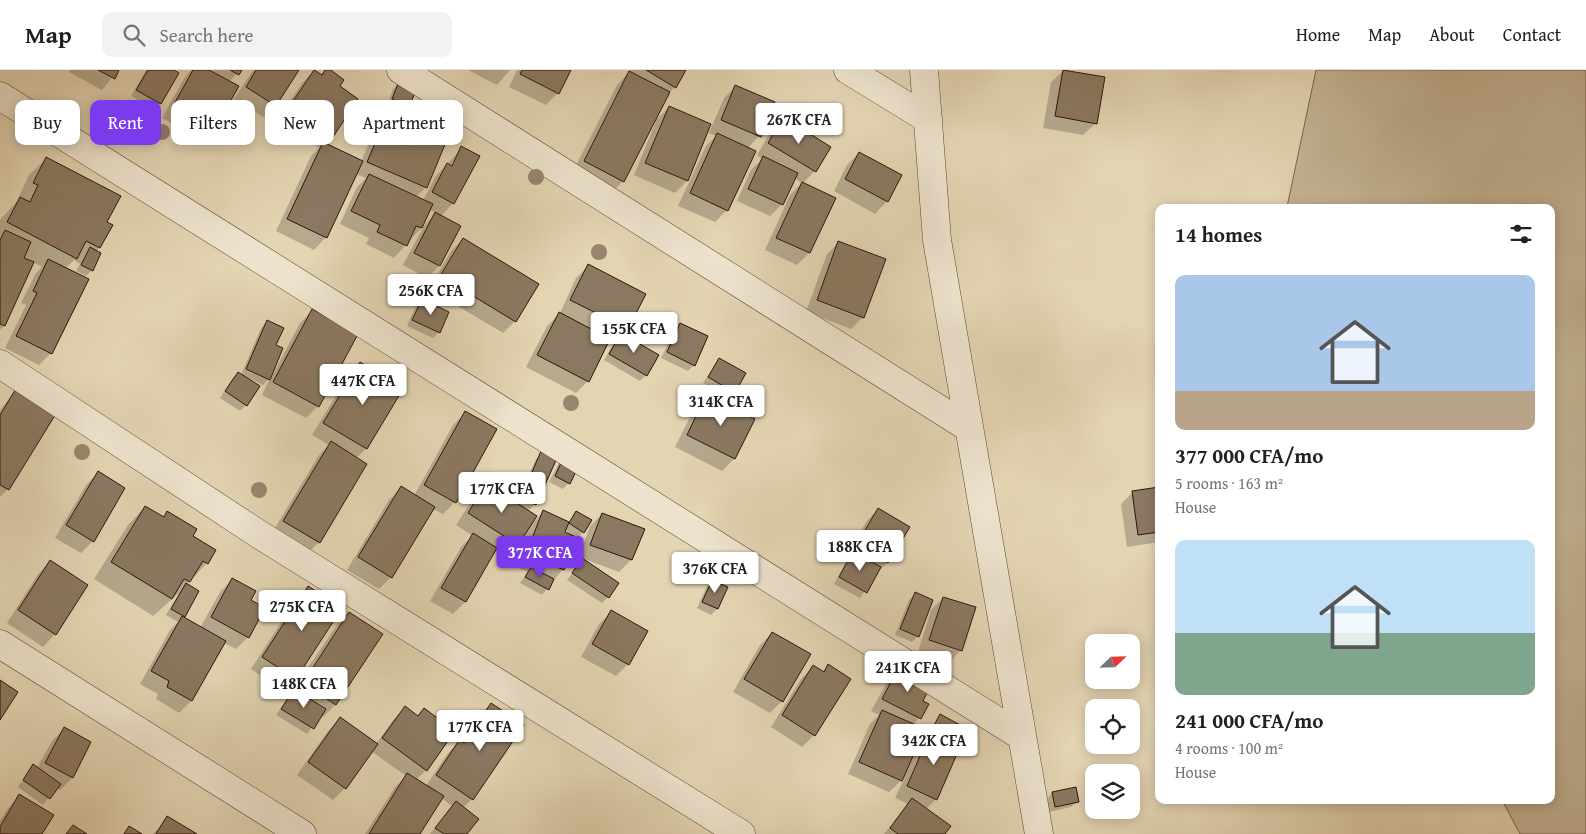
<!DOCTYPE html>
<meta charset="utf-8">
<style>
:root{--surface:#fff;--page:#f2f2f2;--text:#202124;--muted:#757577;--line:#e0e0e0;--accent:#7c3aed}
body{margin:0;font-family:"Gentium Book Plus",serif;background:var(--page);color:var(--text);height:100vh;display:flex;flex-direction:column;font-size:19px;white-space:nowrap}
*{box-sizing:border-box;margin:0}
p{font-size:16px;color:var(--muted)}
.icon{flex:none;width:28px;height:28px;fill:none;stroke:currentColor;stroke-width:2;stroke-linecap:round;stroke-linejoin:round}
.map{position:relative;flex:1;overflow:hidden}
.drawer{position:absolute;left:1155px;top:134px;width:400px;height:600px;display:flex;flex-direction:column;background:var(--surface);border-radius:10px;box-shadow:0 2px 12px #0003}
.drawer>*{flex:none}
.top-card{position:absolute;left:15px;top:30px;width:475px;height:45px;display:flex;gap:10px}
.needle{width:32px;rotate:67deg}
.tools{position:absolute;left:1085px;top:564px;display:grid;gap:10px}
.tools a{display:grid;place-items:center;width:55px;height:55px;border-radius:10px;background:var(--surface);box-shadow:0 2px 12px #0003;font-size:25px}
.price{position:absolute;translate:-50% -42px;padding:0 11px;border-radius:5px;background:#fff;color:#222;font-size:16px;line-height:32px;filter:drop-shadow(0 1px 2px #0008)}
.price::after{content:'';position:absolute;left:50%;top:30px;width:15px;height:11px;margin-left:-8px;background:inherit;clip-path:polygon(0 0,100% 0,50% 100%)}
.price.on{background:var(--accent);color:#fff}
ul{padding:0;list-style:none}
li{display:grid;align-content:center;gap:10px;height:265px;padding:0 20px}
li span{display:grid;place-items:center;height:155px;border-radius:10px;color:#555}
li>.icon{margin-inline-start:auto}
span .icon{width:90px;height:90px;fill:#fffc;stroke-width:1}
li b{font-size:21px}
h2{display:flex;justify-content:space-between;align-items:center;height:60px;padding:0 20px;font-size:21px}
.tag{padding:0 18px;border-radius:10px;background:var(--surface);box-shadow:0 2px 12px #0003;font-size:18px;line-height:45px}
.tag.on{background:var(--accent);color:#fff}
header{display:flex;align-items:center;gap:30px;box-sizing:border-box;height:70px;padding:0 25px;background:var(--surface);border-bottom:1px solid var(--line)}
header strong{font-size:24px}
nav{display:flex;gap:28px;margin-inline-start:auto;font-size:18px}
.search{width:350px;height:45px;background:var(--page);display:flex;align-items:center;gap:12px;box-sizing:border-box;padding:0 18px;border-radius:10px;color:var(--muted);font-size:19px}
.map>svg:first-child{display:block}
.green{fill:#c4b495;stroke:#786450}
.shadow{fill:#0003;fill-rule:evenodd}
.building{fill:#8b7861;stroke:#2c150a}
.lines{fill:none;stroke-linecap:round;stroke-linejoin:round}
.minor-casing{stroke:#5a4534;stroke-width:29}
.minor{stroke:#ede3cd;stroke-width:28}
.tree{fill:#98856d}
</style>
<header>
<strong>Map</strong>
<div class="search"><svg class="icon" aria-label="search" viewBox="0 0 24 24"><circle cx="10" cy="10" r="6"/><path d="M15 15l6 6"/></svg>Search here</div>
<nav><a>Home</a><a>Map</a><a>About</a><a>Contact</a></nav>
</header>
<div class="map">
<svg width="1586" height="764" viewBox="0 0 1586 764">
<rect width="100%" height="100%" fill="#e3d4b2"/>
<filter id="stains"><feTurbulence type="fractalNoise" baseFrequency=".004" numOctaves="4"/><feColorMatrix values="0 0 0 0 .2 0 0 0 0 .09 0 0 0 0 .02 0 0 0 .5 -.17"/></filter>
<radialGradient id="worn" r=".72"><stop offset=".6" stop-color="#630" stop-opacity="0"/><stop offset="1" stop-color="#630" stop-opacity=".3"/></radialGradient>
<path class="green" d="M1316 0H1586V764H1520L1502 730H1551V138L1287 137Z"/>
<path class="shadow" d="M70 0H118L102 20 69 2Z
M146 0H171L160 33 154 39 131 26Z
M191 0H240L229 12 214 58 202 70 162 48 185 7Z
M253 0H298L275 35 263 47 234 29Z
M325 0H328L338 17 332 66 324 74 361 92 379 49 391 37 387 35 393 19 399 13 408 36 402 42 419 62 426 117 416 127 423 131 435 107 462 78 453 133 441 146 439 196 427 208 403 195 424 156 436 143 429 139 421 158 394 188 366 174 369 168 340 154 357 117 366 108 355 104 326 167 314 180 276 161 311 86 319 78 278 49 302 13 314 1 320 5Z
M468 0H510L497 15Z
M517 0H569L558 23 546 35 509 17Z
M631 0H685L675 17 667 25 623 111 611 123 572 103 617 15Z
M1064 0 1096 53 1083 65 1043 58 1051 12Z
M736 16 759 66 748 78 727 140 715 152 678 136 706 76 716 66 709 63 724 28Z
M669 37 710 54 687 111 675 123 634 105 657 49Z
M783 49 815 101 803 113 834 128 809 183 797 195 765 180 790 125 802 113 794 108 782 134 770 146 737 131 751 100 762 89 757 85 771 61Z
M859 83 887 131 875 144 834 121 847 95Z
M47 88 106 152 99 178 95 182 92 200 86 206 76 201 80 194 74 190 65 199 51 283 39 295 5 278 26 235 21 233 36 203 42 197 33 192 4 256 0 260V150L17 131 29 105Z
M463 169 515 251 503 263 429 219 451 181Z
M839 172 863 247 851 259 806 242 827 184Z
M588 196 644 224 627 259 621 264 646 305 640 311 604 290 615 271 609 268 588 311 576 323 526 297 547 256 560 243 576 208Z
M422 231 439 262 433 268 407 256 416 236Z
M312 241 318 336 306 348 262 325 271 306 263 315 248 308 246 335 240 341 220 328 232 309 238 303 241 305 261 258 267 252 275 276 270 305 272 306 300 253Z
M681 254 694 295 688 301 661 288 675 260Z
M720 289 734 322 729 328 703 313Z
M360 294 402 319 366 379 356 388 319 472 307 484 272 463 319 385 329 375 312 365 348 306Z
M17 319 55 343 8 419 0 427V340Z
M707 327 734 389 722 401 675 377 694 339Z
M465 343 495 360 455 432 443 444 433 439 391 507 379 519 347 500 389 430 401 418 414 426 453 355Z
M542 383 535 434 529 440 523 437 532 454 543 442 568 453 576 443 583 462 577 468 563 499 542 525 520 513 528 502 514 496 529 455 517 475 505 487 494 480 465 532 453 544 430 531 461 477 473 466 456 455 474 427 486 415 516 434 536 389ZM565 460 572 465 571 466 563 463Z
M560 391 569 413 563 419 549 412Z
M98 403 93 471 81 483 55 468 86 415Z
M1159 418V472L1127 477 1121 434 1133 422Z
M145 437 162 448 167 442 192 466 207 493 186 515 197 522 182 547 200 558 220 522 232 510 249 531 248 567 236 579 224 573 191 631 179 643 156 629 158 624 140 614 170 560 178 552 166 545 179 523 153 546 94 509 128 455Z
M878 439 908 457 887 493 876 504 860 528 834 514 848 488 846 487 866 452Z
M602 444 631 490 619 502 579 487 590 456Z
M582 490 608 527 602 533 567 510Z
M50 492 55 564 43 577 7 553 38 504Z
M712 512 726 518 717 539 711 545 697 538 706 518Z
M308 517 295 608 283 620 251 599 296 529Z
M915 524 918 566 912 572 895 565 909 530Z
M943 528 961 580 949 592 918 582 931 540Z
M611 542 628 594 616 606 581 587 599 554Z
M349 543 381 564 335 635 323 647 321 645 307 664 276 645 337 555Z
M772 563 782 631 770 643 733 622 760 575Z
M828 596 814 665 802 677 771 657 801 609 813 597 822 602Z
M899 600 921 631 927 635 913 656 914 681 930 665 928 663 941 645 976 664 963 683 958 680 936 729 925 740 944 764H884L908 734 895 728 905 707 889 722 848 704 870 654 879 645 871 641 887 612Z
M491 634 472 729 463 738 466 764H430L452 736 441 728 419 764H365L395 717 406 706 371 681 345 718 333 730 297 705 328 661 340 649 376 674 393 650 405 638 417 646 424 640 437 661 426 700 416 710 426 716 448 683 460 671 462 672 479 646Z
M64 659 90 672 72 708 60 720 57 718 43 735 18 717 33 696 37 698 52 671Z
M1052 723 1077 731 1071 737 1049 742 1047 729Z
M20 726 41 764H0V751L8 738Z
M167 748 194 764H153Z"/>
<path class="building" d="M98 0H119L115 9Z
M148 0H174L179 3 161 34 136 20Z
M193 0H209L239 16 215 59 173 36Z
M230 0H242L239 5Z
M256 0H299L276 36 246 17Z
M314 0 322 5 325 0H331L344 10 340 16 358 29 333 67 289 37Z
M522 0H571L559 24 520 4Z
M646 0H686L676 18Z
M1063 0 1105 7 1097 54 1055 46Z
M629 1 670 22 624 112 584 91Z
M399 11 417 19 409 36 392 29Z
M735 15 775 32 761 67 721 50Z
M391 36 425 50 421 61 446 72 427 118 367 92Z
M669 36 711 54 688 111 645 93Z
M783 47 831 77 816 102 768 73Z
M717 63 756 81 728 141 690 123Z
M323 72 363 91 327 168 287 149Z
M461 76 480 86 454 134 432 122 447 93 452 96Z
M859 82 902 105 888 132 845 109Z
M763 86 798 103 783 135 748 119Z
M46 87 121 126 107 152 113 155 100 178 86 171 77 189 7 152 20 127 30 132 38 115 33 113Z
M369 104 433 134 422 158 416 156 407 176 377 162 380 155 351 141Z
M802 112 836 128 810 183 776 168Z
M435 142 461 156 440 196 414 183Z
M5 160 31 172 24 188 34 192 5 256 0 254V170Z
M463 168 539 214 516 252 440 206Z
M838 171 886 189 864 248 817 230Z
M90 177 101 183 93 201 81 195Z
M48 189 89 209 52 284 16 266 37 223 33 221Z
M588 194 646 224 628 259 570 230Z
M422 229 449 242 440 263 412 250Z
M312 239 358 264 319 337 273 312Z
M559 242 610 269 589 312 537 285Z
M267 250 284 258 276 275 283 278 270 310 246 299Z
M680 253 708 266 695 296 667 282Z
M621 263 659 285 647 306 609 284Z
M719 288 746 303 735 323 708 307Z
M360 292 403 319 367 379 323 353Z
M238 302 260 316 247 336 225 321Z
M17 317 57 342 9 420 0 415V345Z
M706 325 755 349 735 389 687 365Z
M465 341 497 359 456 433 424 415Z
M331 371 367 394 320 473 283 451Z
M541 381 557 388 536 435 521 428Z
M565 384 581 391 570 414 555 406Z
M98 401 125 418 94 472 66 455Z
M486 413 537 446 518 475 468 443Z
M401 416 435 437 392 508 358 487Z
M1159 417V462L1138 465 1132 421Z
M145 436 164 447 167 441 197 459 193 466 216 480 208 494 203 491 190 512 184 509 172 529 111 492Z
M878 438 910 457 888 493 857 474Z
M543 440 569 452 565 462 578 468 564 500 526 484Z
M576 441 592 450 584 463 569 453Z
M602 443 645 459 632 490 590 475Z
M473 463 497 478 466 532 441 518Z
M853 481 881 497 867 523 839 507Z
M582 488 619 513 609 528 572 503Z
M50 490 88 515 56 565 18 540Z
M531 497 554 509 549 520 525 507Z
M232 508 256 521 251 530 265 538 249 568 211 547Z
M712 510 728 517 718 539 702 532Z
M186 513 199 521 185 547 171 539Z
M308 516 342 538 296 609 262 587Z
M915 522 933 530 919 567 900 559Z
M943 527 976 537 962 581 929 570Z
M611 540 648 561 629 595 592 574Z
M349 542 383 564 336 635 303 613Z
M182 546 226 571 192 631 167 617 169 611 151 601Z
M772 562 811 584 783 632 744 609Z
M828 594 851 609 815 666 782 645 813 595 824 602Z
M898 598 931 615 923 631 929 634 921 649 882 629Z
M0 610 18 622 0 650Z
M294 619 326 639 314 659 281 639Z
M491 633 524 655 473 730 436 705 460 669 464 673Z
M405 636 418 646 424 638 444 653 439 660 450 668 427 701 382 668Z
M882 640 925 659 902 711 859 692Z
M940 644 977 664 970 677 933 657Z
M340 647 378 674 346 719 308 692Z
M64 657 91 672 73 708 45 693Z
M930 663 960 677 937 730 907 716Z
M33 694 61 714 50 729 23 710Z
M407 703 444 726 420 764H369Z
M1076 717 1079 732 1055 737 1052 722Z
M19 724 54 745 42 764H0V757Z
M912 728 951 756 945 764H898L890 758Z
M456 731 479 749 467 764H444L435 758Z
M167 746 197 764H156Z
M73 755 87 764H66Z
M129 756 142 764H124Z"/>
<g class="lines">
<defs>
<path id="minor" d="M401 0 969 358
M848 0 928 49
M924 0 937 170 1039 764
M0 26 1021 666
M0 294 260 465 741 764
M0 574 302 764"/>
</defs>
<use href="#minor" class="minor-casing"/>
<use href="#minor" class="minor"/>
</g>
<g class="tree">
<circle cx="162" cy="62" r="8"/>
<circle cx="536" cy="107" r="8"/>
<circle cx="599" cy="182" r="8"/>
<circle cx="571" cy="333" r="8"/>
<circle cx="82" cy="382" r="8"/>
<circle cx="259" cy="420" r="8"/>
</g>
<rect width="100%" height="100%" filter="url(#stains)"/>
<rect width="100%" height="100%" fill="url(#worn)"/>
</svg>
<div class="tools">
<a><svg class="needle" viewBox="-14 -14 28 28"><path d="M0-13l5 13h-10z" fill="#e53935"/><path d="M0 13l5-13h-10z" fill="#757577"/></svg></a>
<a><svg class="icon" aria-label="locate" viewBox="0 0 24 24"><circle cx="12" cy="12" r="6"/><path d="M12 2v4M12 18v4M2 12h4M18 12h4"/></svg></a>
<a><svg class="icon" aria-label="layers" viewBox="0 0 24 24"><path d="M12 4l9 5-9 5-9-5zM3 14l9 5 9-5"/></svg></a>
</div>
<b class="price" style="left:799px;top:75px">267K CFA</b>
<b class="price" style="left:431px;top:246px">256K CFA</b>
<b class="price" style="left:634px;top:284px">155K CFA</b>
<b class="price" style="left:363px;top:336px">447K CFA</b>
<b class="price" style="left:721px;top:357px">314K CFA</b>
<b class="price" style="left:502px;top:444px">177K CFA</b>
<b class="price" style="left:860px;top:502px">188K CFA</b>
<b class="price on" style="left:540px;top:508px">377K CFA</b>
<b class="price" style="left:715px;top:524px">376K CFA</b>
<b class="price" style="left:302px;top:562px">275K CFA</b>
<b class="price" style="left:908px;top:623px">241K CFA</b>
<b class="price" style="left:304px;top:639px">148K CFA</b>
<b class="price" style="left:480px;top:682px">177K CFA</b>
<b class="price" style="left:934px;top:696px">342K CFA</b>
<div class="top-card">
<a class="tag">Buy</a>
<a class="tag on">Rent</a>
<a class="tag">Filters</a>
<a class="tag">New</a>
<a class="tag">Apartment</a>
</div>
<section class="drawer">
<h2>14 homes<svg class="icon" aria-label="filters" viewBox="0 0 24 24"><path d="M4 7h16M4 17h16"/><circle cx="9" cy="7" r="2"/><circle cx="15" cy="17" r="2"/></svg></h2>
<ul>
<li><span style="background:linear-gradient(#a9c7e8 75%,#b9a48a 0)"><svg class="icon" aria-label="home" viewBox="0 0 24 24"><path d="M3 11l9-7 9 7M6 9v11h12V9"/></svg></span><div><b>377 000 CFA/mo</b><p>5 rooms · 163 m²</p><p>House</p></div></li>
<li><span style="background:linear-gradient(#bfe0f5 60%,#7fa58c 0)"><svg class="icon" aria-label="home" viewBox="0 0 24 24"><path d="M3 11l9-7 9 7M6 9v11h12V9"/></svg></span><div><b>241 000 CFA/mo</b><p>4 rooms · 100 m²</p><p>House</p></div></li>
</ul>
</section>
</div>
